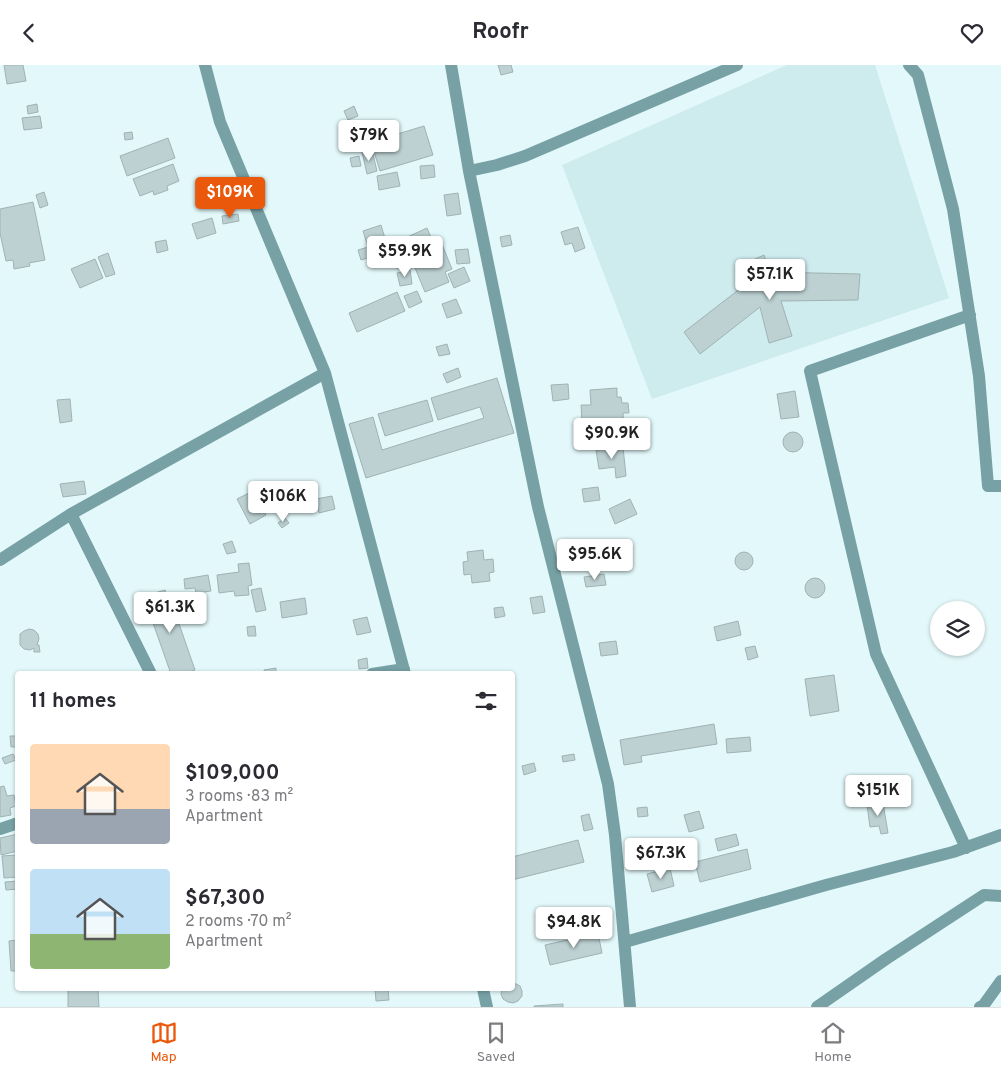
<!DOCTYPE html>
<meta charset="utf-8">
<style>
:root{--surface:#fff;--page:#f2f2f3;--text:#2b2b33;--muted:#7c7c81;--line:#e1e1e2;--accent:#ea580c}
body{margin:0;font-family:Overpass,sans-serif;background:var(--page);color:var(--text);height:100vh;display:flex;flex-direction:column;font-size:19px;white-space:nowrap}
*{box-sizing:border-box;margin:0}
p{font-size:16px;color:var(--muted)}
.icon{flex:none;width:28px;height:28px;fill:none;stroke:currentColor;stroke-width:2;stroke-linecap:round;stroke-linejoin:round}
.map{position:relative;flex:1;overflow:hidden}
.side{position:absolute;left:15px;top:606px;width:500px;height:320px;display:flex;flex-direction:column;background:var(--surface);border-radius:5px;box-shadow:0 1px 4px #0004}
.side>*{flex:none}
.fabs{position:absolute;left:930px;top:536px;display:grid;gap:10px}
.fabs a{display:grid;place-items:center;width:55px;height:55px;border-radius:50%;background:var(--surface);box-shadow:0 1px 4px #0004;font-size:25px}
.price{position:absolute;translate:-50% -42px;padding:0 11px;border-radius:5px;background:#fff;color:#222;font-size:16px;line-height:32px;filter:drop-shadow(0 1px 2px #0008)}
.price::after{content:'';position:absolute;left:50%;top:30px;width:15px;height:11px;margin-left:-8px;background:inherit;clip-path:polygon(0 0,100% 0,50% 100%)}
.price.selected{background:var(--accent);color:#fff}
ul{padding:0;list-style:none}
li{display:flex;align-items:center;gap:15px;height:125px;padding:0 15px}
li span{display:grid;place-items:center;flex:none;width:140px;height:100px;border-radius:5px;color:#555}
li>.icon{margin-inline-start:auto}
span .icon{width:60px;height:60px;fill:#fffc;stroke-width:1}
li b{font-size:21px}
h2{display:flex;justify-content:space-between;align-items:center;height:60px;padding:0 15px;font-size:21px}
header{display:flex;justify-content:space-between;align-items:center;height:65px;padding:0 15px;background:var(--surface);font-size:22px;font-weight:700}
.tabs{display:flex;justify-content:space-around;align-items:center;height:70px;border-top:1px solid var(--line);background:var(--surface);font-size:14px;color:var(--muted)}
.tabs a{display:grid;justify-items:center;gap:2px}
.tabs .selected{color:var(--accent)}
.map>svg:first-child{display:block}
.built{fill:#ceebee}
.building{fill:#bdd1d3;stroke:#9fb3b4}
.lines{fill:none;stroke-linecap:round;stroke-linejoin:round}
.minor{stroke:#77a1a5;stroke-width:12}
</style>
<header><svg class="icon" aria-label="back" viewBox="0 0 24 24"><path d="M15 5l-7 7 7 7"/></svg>Roofr<svg class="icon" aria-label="heart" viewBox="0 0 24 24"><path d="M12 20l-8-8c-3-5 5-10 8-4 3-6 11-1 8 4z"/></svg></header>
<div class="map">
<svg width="1001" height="942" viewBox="0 0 1001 942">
<rect width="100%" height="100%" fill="#e3f8fa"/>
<path class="built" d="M787 0H875L949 233 652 334 562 100Z"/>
<path class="building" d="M4 0H23L26 16 7 19Z
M498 0H511L513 7 501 10Z
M37 39 38 47 28 49 27 41Z
M354 41 358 51 348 55 344 46Z
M40 51 42 63 24 65 22 53Z
M424 61 433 90 380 106 371 77Z
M132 67 133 74 125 75 124 68Z
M168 73 175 93 127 111 120 91Z
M372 85 377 106 367 109 362 87Z
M359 91 361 101 352 102 350 93Z
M173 99 179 116 167 121 168 125 154 130 153 126 140 131 133 114Z
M434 100 435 112 421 114 420 101Z
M397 107 400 121 379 125 377 111Z
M44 127 48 140 40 143 36 130Z
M458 128 461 149 447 151 444 130Z
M33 137 45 195 29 198 30 201 14 204 13 195 6 196 0 168V144Z
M238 149 239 156 223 159 222 151Z
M212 153 216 168 197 174 192 159Z
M381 160 392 197 374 203 371 192 361 195 358 185 368 182 363 166Z
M578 162 585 183 575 187 572 178 565 180 561 167Z
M427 163 432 175 439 172 452 204 445 207 449 217 425 227 403 174Z
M510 170 512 180 502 182 500 172Z
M166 175 168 185 157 188 155 177Z
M468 184 470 198 457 199 455 185Z
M108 188 115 209 106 212 98 192Z
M764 190 770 207 860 209 858 235 781 236 792 271 769 278 760 242 700 289 684 267 750 216 744 199Z
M405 193 406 202 396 203 395 194Z
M95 194 103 213 80 223 71 204Z
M464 202 470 216 454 223 448 209Z
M410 205 412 219 400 221 397 208Z
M417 226 422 237 409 243 404 231Z
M397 227 405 246 357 267 349 248Z
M456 234 462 248 447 253 442 239Z
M447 279 450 289 439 291 436 282Z
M458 303 461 312 447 318 443 309Z
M497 313 514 368 366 413 349 359 373 352 382 385 484 353 480 342 438 355 431 333Z
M568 319 569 334 553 336 551 320Z
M617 323V332H621L622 338H628L629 348H623L624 368 592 371 590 356H582L581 340H591L590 325Z
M795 326 799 352 781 354 777 329Z
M70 334 72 356 60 358 57 335Z
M427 335 433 356 385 371 378 349Z
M783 377a10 10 0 1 1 20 0a10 10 0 1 1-20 0Z
M623 382 626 411 616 413 615 402 599 404 596 385Z
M84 416 86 429 63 432 60 419Z
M265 420 271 431 260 437 266 450 250 459 237 434Z
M598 422 600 435 584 437 582 424Z
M332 431 335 444 319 448 316 434Z
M630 434 637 449 615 459 609 444Z
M285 453 289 458 282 463 278 458Z
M232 476 236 487 227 489 223 479Z
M483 485 484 495 493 494 494 507 489 508 490 516 472 518 471 509 464 510 463 497 468 496 467 487Z
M735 496a9 9 0 1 1 18 0a9 9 0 1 1-18 0Z
M249 498 252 520 248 521 249 530 235 531 234 526 219 528 217 510 239 507 238 499Z
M604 509 606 520 586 522 584 512Z
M208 510 211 526 196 528 195 523 185 524 184 514Z
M805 523a10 10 0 1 1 20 0a10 10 0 1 1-20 0Z
M261 523 266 545 256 547 251 525Z
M165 525 167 531 169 530 195 605 183 609H171L146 538 150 537 148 530Z
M542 531 545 547 533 549 530 533Z
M305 533 307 549 282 553 280 537Z
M503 542 505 551 495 553 494 543Z
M367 552 371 567 357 570 353 555Z
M738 556 741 570 717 576 714 562Z
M255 561 256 571H248L247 562Z
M29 564 34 565 38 569 39 574 37 580H39L40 587H34V583L30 585 24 584 20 580V569L24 566Z
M616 576 618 589 601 591 599 578Z
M755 581 758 592 748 595 745 583Z
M367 593 368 603 359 604 358 595Z
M276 603V609H264V605Z
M834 610 839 646 810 651 805 614Z
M714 659 717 679 641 691 642 697 624 700 620 675Z
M10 671H18V682H11Z
M750 672 751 686 727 688 726 674Z
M13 689 16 695 5 699 2 693Z
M574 689 575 695 563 697 562 691Z
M534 698 536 706 524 710 522 701Z
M4 721 7 731 14 730 16 741 10 743 11 750 0 752V722Z
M883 738 888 768 881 769 879 761 870 762 867 740Z
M647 742 648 751 638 752 637 743Z
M699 746 704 763 689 767 684 750Z
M589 749 593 764 584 766 581 751Z
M18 769V786L1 790 0 773Z
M736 769 739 780 718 786 715 774Z
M578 775 584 797 512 815V792Z
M747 784 751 804 700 817 695 797Z
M17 790 18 812 4 813 2 791Z
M670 803 674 821 652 827 647 809Z
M18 816V824L6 825 5 817Z
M598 868 602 888 550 900 545 880Z
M18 875V906H11L9 876Z
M512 917 520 921 522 926V931L518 936 513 938 508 937 503 934 501 929 502 924H512Z
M68 924H98L99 942H68Z
M375 924H388L389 935 376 936Z
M563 939V942H534V941Z"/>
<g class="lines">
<path class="minor" d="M205 0 220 57 325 308 405 609
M451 0 469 106 538 442 608 719 615 770 630 942
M909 0 918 10 953 144 979 311 988 421H1001
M469 106 497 100 525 91 737 0
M71 449 151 609
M0 495 71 449 325 308
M372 609 404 604
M0 764 18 758
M966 783 876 589 810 306 970 250
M625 877 826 820 953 787 1001 770
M483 924 487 942
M817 942 886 894 984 830 1001 831
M980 942 983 941 1001 916"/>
</g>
</svg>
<div class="fabs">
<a><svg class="icon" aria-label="layers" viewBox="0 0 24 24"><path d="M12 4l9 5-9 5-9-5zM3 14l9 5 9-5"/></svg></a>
</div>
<b class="price" style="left:369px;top:97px">$79K</b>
<b class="price selected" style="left:230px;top:154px">$109K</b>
<b class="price" style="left:405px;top:213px">$59.9K</b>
<b class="price" style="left:770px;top:236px">$57.1K</b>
<b class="price" style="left:612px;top:395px">$90.9K</b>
<b class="price" style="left:283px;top:458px">$106K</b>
<b class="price" style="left:595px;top:516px">$95.6K</b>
<b class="price" style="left:170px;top:569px">$61.3K</b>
<b class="price" style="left:878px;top:752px">$151K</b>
<b class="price" style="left:661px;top:815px">$67.3K</b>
<b class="price" style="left:574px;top:884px">$94.8K</b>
<section class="side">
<h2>11 homes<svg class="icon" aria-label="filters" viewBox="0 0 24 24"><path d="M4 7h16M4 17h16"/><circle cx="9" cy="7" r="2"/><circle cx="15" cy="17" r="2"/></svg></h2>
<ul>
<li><span style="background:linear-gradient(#ffd9b3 65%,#9aa5b1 0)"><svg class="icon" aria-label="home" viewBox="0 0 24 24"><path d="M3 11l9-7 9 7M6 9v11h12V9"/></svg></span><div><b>$109,000</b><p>3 rooms · 83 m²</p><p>Apartment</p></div></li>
<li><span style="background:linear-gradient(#bfe0f5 65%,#8fb573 0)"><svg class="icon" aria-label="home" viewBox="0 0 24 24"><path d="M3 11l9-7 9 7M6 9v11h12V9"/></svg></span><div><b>$67,300</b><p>2 rooms · 70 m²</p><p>Apartment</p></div></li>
</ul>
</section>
</div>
<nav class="tabs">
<a class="selected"><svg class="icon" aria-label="map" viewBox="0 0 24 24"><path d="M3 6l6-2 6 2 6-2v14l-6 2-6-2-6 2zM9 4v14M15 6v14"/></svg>Map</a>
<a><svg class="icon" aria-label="saved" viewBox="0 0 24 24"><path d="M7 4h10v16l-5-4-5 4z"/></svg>Saved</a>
<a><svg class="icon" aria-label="home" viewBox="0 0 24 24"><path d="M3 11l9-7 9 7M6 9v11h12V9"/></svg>Home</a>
</nav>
